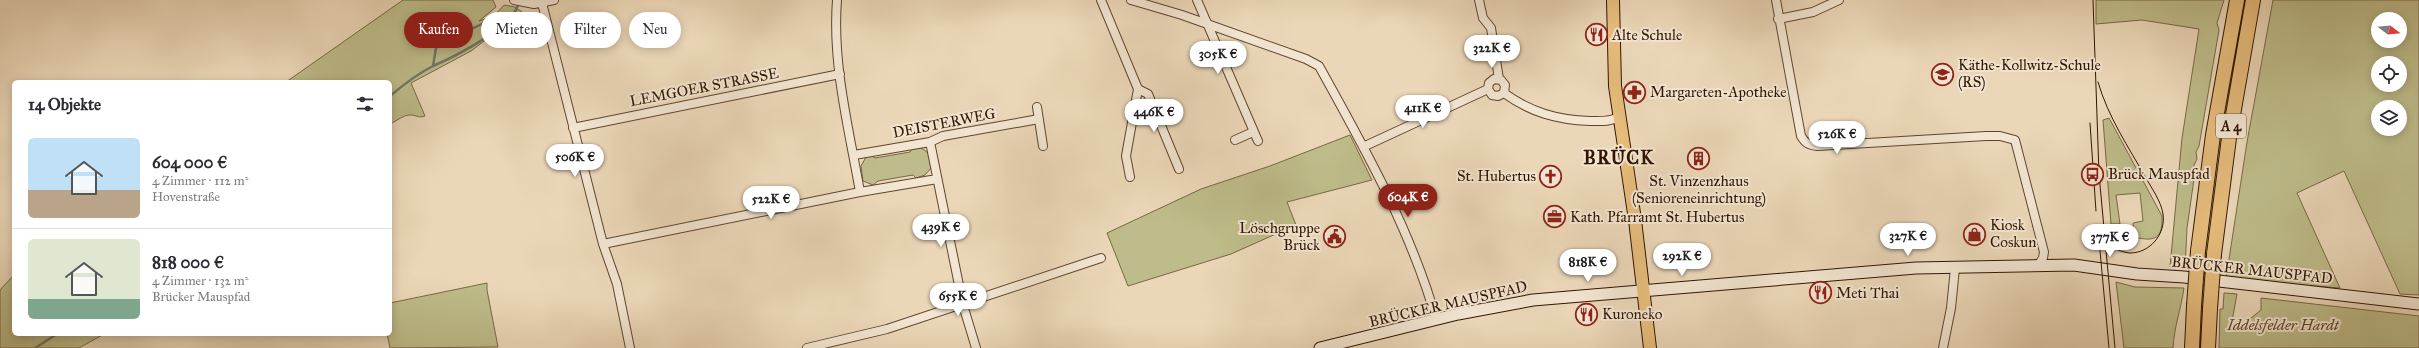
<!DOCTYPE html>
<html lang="de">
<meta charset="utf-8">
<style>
:root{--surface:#fff;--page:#f7f7f7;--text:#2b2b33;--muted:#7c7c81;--line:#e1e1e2;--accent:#8f2418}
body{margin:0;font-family:"IM FELL Great Primer",serif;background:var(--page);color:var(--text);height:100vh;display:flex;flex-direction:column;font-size:15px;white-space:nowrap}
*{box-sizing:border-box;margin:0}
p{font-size:13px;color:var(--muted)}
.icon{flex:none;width:22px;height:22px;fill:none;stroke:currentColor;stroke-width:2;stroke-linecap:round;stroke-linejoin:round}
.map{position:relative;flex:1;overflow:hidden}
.drawer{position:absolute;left:12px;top:80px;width:380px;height:256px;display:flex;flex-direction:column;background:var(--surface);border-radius:6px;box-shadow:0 2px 10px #0003}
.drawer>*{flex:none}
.banner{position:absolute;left:404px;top:12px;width:380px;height:36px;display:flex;gap:8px}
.needle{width:26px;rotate:106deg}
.controls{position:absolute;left:2371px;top:12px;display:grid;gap:8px}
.controls a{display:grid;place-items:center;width:36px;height:36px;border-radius:50%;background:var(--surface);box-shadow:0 2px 10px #0003;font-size:20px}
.price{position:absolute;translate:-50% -34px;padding:0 9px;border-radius:14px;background:#fff;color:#222;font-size:13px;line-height:26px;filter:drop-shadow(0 1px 2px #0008)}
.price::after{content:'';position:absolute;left:50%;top:24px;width:12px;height:9px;margin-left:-6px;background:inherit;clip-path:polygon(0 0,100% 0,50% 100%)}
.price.on{background:var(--accent);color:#fff}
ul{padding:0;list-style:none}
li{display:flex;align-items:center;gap:12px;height:100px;padding:0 16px}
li+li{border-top:1px solid var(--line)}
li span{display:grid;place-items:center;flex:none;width:112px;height:80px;border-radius:6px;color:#555}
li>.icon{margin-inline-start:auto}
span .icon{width:48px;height:48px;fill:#fffc;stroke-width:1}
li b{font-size:17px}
h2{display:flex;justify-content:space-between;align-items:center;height:48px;padding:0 16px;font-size:17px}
.pill{padding:0 14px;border-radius:18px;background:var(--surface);box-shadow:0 2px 10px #0003;font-size:14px;line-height:36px}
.pill.on{background:var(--accent);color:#fff}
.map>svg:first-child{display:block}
.green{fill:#bebc8a;stroke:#786845;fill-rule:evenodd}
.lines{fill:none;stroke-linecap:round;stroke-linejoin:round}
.stream{stroke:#707867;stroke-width:2.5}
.minor-casing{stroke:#60452e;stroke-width:10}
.secondary-casing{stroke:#321400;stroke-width:13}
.primary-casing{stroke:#321400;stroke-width:14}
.motorway-casing{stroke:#321400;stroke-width:16}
.minor{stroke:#f2e5d1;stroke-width:8}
.secondary{stroke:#f2e5d1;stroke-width:11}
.primary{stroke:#e6bc7c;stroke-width:12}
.motorway{stroke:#e6bc7c;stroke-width:14}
.tram{stroke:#321400;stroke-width:1}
.motorway-bridge-casing{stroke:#321400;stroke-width:16;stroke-linecap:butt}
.motorway-bridge{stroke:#e6bc7c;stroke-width:14}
.labels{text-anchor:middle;stroke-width:4;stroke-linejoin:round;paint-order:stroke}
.shield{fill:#f2e5d1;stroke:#6c533f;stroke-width:1}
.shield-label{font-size:14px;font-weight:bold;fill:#321400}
.poi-label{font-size:15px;fill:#321400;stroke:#f2e5d1;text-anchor:start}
.street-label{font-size:15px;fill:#321400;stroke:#f2e5d1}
.park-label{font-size:15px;font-style:italic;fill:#5c4629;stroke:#f2e5d1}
.district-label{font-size:19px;font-weight:bold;letter-spacing:1px;fill:#321400;stroke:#f2e5d1}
</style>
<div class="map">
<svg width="2419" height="348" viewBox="0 0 2419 348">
<rect width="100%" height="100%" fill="#ebd7b8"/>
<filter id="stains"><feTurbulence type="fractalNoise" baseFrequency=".005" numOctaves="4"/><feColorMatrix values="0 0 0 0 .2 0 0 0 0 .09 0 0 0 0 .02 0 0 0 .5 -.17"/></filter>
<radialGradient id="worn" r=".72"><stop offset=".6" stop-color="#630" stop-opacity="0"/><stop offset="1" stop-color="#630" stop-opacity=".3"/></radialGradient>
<path class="green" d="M403 0H493L496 7 479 21 494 16 504 5 515 7 522 12 471 51 411 83 425 116C419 118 418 116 412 115 404 114 397 121 390 124V82H286Z
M2096 0H2224L2217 23 2219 30 2199 146 2196 152 2197 159 2194 165 2195 172 2187 228 2185 269 2170 267 2182 138 2199 29 2142 20 2096 24Z
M2273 0H2419V295L2400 294 2344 171 2297 193 2340 288 2226 279 2247 142ZM2378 19H2400V41H2378ZM2378 63H2400V85H2378ZM2378 107H2400V129H2378Z
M2109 118 2162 216C2163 239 2155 242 2134 237L2133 223 2143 221 2140 193 2116 195 2120 224H2111L2103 120Z
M1350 135 1372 180 1287 202 1296 225 1231 254 1128 286 1107 233 1201 189 1270 166Z
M917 147C928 149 932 157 931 168L925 175 916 178 913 175 878 181 873 185 863 181 861 166 866 157 871 155 875 158 910 152 913 148Z
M14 275V334H104L79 348H0V290Z
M2116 282 2135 287 2184 288C2181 309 2174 327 2173 348H2124Z
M487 283V290L498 347 390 348 387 334H390V303Z
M2224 293 2237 294 2231 327 2246 322 2261 310V298L2419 316V348H2219L2220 309H2223Z"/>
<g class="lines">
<path class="stream" d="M433 66 436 48C453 34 472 30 490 20L502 24
M390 96C403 85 417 74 433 66 456 56 514 27 519 2
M35 348 57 334"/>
<defs>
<path id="minor" d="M514 0 534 4 554 0
M837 0C832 64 849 129 860 192
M1101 0 1138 89 1126 156 1130 177
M1131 0 1182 15 1306 59 1319 66C1364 147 1411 230 1436 319
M1197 0 1258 141
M1479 0 1483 18 1491 28 1499 79
M1776 0 1801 136C1805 143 1809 145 1817 146L1986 136H2000L2015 140 2044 252 2043 258 2039 264
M542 3 603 244 617 284 630 348
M1778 19 1813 12 1839 0
M1138 89 1148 94 1179 169
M1504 93 1498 96 1492 95 1488 89 1489 83 1494 79 1501 80 1505 85 1504 93C1530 112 1557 120 1590 121 1600 121 1610 122 1619 117
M1037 107 1043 146
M573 128 840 74
M1235 140 1253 132
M930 142 963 305 976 348
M1363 147 1488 89
M854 155 930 142 943 136 1039 119
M603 244 860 192 937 179
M807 348 887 329 1101 258
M1943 348 1951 308 1955 268"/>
<path id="secondary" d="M1320 348 1458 314 1533 300 1916 268 2074 265 2137 274 2184 277 2419 304"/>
<path id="primary" d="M1613 0 1615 86 1635 220 1650 348"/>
<path id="motorway" d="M2198 251 2213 135 2237 0
M2214 254 2229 138 2253 0
M2192 348 2194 306
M2208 348 2210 309"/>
</defs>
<use href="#minor" class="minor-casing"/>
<use href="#secondary" class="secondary-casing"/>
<use href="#primary" class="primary-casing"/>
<use href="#motorway" class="motorway-casing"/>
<use href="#minor" class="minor"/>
<use href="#secondary" class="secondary"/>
<use href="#primary" class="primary"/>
<use href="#motorway" class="motorway"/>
<path class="tram" d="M2093 0 2099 174 2115 348
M2098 82C2108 117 2129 148 2146 178 2152 189 2161 201 2163 214 2166 234 2150 253 2130 253 2119 252 2110 247 2104 239
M2090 123 2096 211
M2098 229 2109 348"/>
<defs>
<path id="motorway-bridge" d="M2194 306 2198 251
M2210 309 2214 254"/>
</defs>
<use href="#motorway-bridge" class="motorway-bridge-casing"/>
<use href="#motorway-bridge" class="motorway-bridge"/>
</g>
<defs>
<symbol id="restaurant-ring" viewBox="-11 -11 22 22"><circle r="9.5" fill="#f2e5d1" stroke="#8f2418" stroke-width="1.5"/><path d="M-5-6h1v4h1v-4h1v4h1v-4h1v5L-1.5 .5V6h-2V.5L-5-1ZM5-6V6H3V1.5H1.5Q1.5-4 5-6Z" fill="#8f2418"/></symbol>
<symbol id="school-ring" viewBox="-11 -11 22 22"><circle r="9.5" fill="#f2e5d1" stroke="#8f2418" stroke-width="1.5"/><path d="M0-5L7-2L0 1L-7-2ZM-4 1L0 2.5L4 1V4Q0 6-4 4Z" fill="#8f2418"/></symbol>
<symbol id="pharmacy-ring" viewBox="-11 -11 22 22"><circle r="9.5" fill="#f2e5d1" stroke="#8f2418" stroke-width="1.5"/><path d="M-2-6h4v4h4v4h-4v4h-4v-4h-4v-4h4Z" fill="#8f2418"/></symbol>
<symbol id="building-ring" viewBox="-11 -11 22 22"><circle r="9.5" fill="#f2e5d1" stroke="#8f2418" stroke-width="1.5"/><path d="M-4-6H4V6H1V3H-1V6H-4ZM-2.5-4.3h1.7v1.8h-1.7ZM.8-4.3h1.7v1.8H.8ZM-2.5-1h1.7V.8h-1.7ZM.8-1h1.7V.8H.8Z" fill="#8f2418"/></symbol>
<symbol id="bus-ring" viewBox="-11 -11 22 22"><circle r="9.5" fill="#f2e5d1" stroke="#8f2418" stroke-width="1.5"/><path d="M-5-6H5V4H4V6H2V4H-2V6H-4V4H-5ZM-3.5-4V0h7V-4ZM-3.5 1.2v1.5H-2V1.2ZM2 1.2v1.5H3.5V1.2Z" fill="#8f2418"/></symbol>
<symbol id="church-ring" viewBox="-11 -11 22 22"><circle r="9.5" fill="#f2e5d1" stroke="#8f2418" stroke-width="1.5"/><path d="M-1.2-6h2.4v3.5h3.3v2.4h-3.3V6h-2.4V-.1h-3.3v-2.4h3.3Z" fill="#8f2418"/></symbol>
<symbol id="office-ring" viewBox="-11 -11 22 22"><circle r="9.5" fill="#f2e5d1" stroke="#8f2418" stroke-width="1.5"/><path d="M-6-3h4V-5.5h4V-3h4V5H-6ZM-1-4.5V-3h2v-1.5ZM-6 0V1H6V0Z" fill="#8f2418"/></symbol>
<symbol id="shop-ring" viewBox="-11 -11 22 22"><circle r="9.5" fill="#f2e5d1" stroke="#8f2418" stroke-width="1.5"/><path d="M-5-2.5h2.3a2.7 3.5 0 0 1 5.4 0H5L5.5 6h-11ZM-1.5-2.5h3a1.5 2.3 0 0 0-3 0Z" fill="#8f2418"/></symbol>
<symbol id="civic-ring" viewBox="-11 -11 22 22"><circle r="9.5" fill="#f2e5d1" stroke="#8f2418" stroke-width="1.5"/><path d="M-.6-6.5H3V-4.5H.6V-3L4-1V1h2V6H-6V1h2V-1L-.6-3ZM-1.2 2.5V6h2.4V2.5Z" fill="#8f2418"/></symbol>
</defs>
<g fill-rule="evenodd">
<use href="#restaurant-ring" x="1584" y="22" width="25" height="25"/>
<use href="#school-ring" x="1930" y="62" width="25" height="25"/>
<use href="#pharmacy-ring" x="1622" y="80" width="25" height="25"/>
<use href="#building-ring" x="1686" y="146" width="25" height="25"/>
<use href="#bus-ring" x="2080" y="162" width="25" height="25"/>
<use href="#church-ring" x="1538" y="164" width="25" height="25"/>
<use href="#office-ring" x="1542" y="204" width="25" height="25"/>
<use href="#shop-ring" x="1962" y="222" width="25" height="25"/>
<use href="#civic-ring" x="1322" y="224" width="25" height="25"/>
<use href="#restaurant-ring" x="1808" y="280" width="25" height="25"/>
<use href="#restaurant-ring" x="1574" y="302" width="25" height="25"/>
</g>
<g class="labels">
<rect class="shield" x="2216" y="114" width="30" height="24" rx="3"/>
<g class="shield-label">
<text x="2231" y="131">A 4</text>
</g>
<g class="poi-label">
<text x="1612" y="40">Alte Schule</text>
<text x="1958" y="70">Käthe-Kollwitz-Schule<tspan x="1958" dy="17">(RS)</tspan></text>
<text x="1650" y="97">Margareten-Apotheke</text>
<text x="2108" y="179">Brück Mauspfad</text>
<text x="1536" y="181" text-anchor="end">St. Hubertus</text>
<text x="1699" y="186" text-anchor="middle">St. Vinzenzhaus<tspan x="1699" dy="17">(Senioreneinrichtung)</tspan></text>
<text x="1570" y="222">Kath. Pfarramt St. Hubertus</text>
<text x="1990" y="230">Kiosk<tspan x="1990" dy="17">Coskun</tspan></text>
<text x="1320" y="233" text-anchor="end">Löschgruppe<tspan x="1320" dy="17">Brück</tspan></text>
<text x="1836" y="298">Meti Thai</text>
<text x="1602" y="319">Kuroneko</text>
</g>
<g class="street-label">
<text transform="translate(704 87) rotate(-11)" y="5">LEMGOER STRASSE</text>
<text transform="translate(944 123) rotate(-11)" y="5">DEISTERWEG</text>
<text transform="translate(2252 270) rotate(6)" y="5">BRÜCKER MAUSPFAD</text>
<text transform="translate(1448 304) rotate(-13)" y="5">BRÜCKER MAUSPFAD</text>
</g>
<g class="park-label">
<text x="2283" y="330">Iddelsfelder Hardt</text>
</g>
<g class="district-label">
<text x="1619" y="164">BRÜCK</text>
</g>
</g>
<rect width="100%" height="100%" filter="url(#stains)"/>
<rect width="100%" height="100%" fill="url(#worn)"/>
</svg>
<div class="controls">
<a><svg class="needle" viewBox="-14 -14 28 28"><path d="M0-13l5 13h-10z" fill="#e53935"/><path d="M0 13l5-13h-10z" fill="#7c7c81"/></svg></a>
<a><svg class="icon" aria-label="locate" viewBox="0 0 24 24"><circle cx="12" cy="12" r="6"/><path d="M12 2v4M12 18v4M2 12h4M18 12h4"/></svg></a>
<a><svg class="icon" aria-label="layers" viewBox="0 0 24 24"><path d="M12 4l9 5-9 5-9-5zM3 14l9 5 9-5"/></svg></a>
</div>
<b class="price" style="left:1492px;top:69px">322K €</b>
<b class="price" style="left:1218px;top:75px">305K €</b>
<b class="price" style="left:1423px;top:129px">411K €</b>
<b class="price" style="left:1154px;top:133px">446K €</b>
<b class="price" style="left:1837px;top:155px">526K €</b>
<b class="price" style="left:575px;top:178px">506K €</b>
<b class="price on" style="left:1408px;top:218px">604K €</b>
<b class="price" style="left:771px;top:220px">522K €</b>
<b class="price" style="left:941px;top:248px">439K €</b>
<b class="price" style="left:1908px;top:257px">327K €</b>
<b class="price" style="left:2110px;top:258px">377K €</b>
<b class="price" style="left:1682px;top:277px">292K €</b>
<b class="price" style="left:1588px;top:283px">818K €</b>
<b class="price" style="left:958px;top:317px">655K €</b>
<div class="banner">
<a class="pill on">Kaufen</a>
<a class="pill">Mieten</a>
<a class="pill">Filter</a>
<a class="pill">Neu</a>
</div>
<section class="drawer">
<h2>14 Objekte<svg class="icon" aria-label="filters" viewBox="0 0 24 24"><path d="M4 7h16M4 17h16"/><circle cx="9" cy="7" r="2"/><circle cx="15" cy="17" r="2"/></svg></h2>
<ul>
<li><span style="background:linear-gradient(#bfe0f5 65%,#b9a48a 0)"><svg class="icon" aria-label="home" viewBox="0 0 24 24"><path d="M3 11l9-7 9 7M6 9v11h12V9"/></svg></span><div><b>604 000 €</b><p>4 Zimmer · 112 m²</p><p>Hovenstraße</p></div></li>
<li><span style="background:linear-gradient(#dfe7d0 75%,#7fa58c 0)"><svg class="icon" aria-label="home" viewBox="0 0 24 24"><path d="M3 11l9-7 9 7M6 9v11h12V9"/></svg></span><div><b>818 000 €</b><p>4 Zimmer · 132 m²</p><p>Brücker Mauspfad</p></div></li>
</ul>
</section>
</div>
